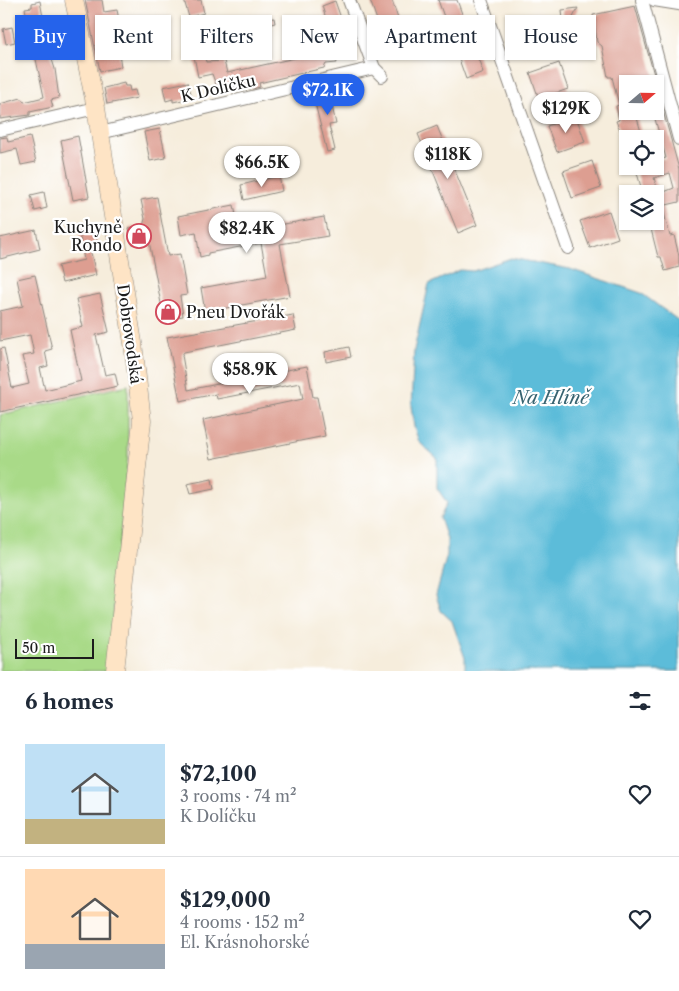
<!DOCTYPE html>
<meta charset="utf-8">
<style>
:root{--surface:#fff;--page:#f6f6f7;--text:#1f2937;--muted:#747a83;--line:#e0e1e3;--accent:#2563eb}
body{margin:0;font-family:"Libre Caslon Text",serif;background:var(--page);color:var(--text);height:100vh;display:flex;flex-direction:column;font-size:19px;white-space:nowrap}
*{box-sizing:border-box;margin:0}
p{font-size:16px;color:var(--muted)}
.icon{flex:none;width:28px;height:28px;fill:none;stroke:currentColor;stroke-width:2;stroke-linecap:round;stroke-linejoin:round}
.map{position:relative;height:671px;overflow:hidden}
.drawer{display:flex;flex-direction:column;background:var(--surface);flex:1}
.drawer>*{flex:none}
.top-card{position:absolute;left:15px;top:15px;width:650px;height:45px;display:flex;gap:10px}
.needle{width:32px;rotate:70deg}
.tools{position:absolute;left:619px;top:75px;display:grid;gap:10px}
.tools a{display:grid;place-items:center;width:45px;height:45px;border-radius:0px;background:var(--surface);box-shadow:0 1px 4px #0004;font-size:25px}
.scale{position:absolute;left:15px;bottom:12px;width:79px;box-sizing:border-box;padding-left:5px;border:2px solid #1c1c1c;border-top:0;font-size:14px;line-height:18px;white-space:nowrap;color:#1c1c1c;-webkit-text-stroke:4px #fff;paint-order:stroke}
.price{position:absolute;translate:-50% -42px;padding:0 11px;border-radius:18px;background:#fff;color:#222;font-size:16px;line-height:32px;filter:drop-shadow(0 1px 2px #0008)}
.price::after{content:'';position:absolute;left:50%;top:30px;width:15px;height:11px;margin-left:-8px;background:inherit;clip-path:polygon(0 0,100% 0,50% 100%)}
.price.active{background:var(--accent);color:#fff}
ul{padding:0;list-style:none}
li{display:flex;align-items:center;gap:15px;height:125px;padding:0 25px}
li+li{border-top:1px solid var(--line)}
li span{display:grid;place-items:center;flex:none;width:140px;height:100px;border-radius:0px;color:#555}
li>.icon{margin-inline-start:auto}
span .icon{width:60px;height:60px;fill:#fffc;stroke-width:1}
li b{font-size:21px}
h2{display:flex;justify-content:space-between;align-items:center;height:60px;padding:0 25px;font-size:21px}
.pill{padding:0 18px;border-radius:0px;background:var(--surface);box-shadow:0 1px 4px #0004;font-size:18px;line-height:45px}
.pill.active{background:var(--accent);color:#fff}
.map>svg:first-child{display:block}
.green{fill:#a9da88;stroke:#627b52}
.water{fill:#5bbcd9;stroke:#3c6c7a}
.building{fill:#dd9e91;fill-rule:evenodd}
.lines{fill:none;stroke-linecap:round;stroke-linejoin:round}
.street-casing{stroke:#89847c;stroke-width:14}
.secondary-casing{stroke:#89847c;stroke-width:19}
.street{stroke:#fff;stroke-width:12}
.secondary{stroke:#fee4c5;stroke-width:18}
.labels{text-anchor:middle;stroke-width:4.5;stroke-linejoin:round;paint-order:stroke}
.street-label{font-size:16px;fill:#1c1c1c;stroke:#fff}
.poi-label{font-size:16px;fill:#1c1c1c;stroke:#fff;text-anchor:end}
.water-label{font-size:18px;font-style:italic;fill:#386471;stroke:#fff}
</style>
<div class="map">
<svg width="679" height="671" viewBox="0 0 679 671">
<rect width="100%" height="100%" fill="#fff"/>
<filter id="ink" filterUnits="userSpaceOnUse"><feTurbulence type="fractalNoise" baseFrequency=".02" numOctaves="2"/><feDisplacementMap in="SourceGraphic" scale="10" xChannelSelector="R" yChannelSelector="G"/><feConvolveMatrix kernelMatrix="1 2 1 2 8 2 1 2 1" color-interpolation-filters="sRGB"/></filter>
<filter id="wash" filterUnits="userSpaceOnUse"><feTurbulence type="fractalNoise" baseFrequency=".0096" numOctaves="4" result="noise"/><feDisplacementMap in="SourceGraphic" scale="20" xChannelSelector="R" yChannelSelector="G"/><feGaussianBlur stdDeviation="1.12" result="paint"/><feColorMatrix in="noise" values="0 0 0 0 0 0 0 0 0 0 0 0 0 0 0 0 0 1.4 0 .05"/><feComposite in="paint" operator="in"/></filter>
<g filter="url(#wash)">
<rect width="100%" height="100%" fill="#f6eddc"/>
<path class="green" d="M128 385V455L108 671H0V415Z"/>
<path class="water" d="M511 258 570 269 641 293 679 321V671H465V658L452 621 441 611 436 595 447 555V539L440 518 447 503 437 488V458L419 442 414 427 411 407 414 350 429 284 460 270 473 271Z"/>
<g id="blocks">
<path class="building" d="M85 0H102L104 12 117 10 119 20 105 23 108 41 113 45 115 54 119 53 121 67 100 71Z
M184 0H201L204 13 189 17Z
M370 0H392L407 47 388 52Z
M438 0H457L483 72 466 79Z
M40 1 45 28 48 27 53 49 49 50 55 69 59 98 51 100 53 107 30 112V115L0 119V104L21 98 24 102 44 97 34 50 41 49 40 41 38 32 30 34 25 8 32 7V3Z
M335 1 350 44 336 50 322 6Z
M635 6 656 82 625 84 628 111H635L641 132 623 137 616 121 619 120 616 106 619 105 612 77H608L602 46 597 42 593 15Z
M578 8 571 21 576 20 577 36 562 38 561 31 545 32 544 28 558 24 557 21 563 20 562 10Z
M274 18 275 23 253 29 256 43 242 46 237 23Z
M12 27 15 42 6 44 3 29Z
M334 50 337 63 326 64 324 68 259 83 260 87 252 89 251 86 244 87 240 85 218 90 212 74 198 77 194 56 204 54 206 62 224 61 227 73 304 56 310 52V55Z
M559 63 568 89 539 99 530 73Z
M188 82 192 98 173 102V99L166 101 163 87Z
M124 83 125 86H129L130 91 135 90 137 98 107 104 104 88Z
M657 89 679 169V202L662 206 670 236 674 235 679 256V267L665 271 661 257H658L649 221H655V194H643L635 166H655V161L666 158 655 119V90ZM670 173 674 188 659 194 654 178Z
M345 92 347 102 332 106 336 124 329 125 335 150 327 152 314 99Z
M576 116 585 142 557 152 547 126Z
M437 126 477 225 458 233 418 134Z
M160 129 166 158 150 161 144 132Z
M78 136 89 197 73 200 61 140Z
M7 137 8 142 30 137 36 162 21 165 17 149 0 153V138Z
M592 161 601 188 572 198 563 171Z
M279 176 282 191 244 200 241 185Z
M44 192 47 208 35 211 31 195Z
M157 197 168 256 180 254 187 295 180 296 183 316 164 319 149 241 132 244 129 228 143 226 145 219 141 200Z
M234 205 239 232 324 217 328 236 280 244 290 296 205 312 201 288 267 276 261 243 208 253V255L200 257 196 232 181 235 178 216Z
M609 211 618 238 590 248 580 221Z
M93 224 97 242 89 244 96 275 62 283 58 266 84 260 78 227Z
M36 230 40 249 0 259V238Z
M35 275 52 349 45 351 48 366 40 368 45 390 81 381 70 330 83 327 76 299 100 294 109 332 96 335 105 375 115 373 118 386 0 412V349L4 348 12 388 29 384 22 356 34 354 30 335 0 341V311L23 306 17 279Z
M293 315 296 330 184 352 182 355 188 390 307 366 313 397H317L325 436 211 459 203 420 303 399 300 383 217 399 216 394 180 401 167 337Z
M349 347 351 357 326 362 325 352Z
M212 479 214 489 190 494 187 484Z"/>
</g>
</g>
<g filter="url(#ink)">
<use href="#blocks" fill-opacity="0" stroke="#89847c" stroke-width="1"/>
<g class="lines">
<defs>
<path id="street" d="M349 0 374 68 382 76
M481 0 568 248
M642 0 679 139
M654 0 679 4
M0 130 96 108
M100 133 374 68"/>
<path id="secondary" d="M74 0 96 108 133 343 142 421 115 671"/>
</defs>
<use href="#street" class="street-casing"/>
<use href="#secondary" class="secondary-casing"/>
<use href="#street" class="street"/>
<use href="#secondary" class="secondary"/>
</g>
</g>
<defs>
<symbol id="shop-ring" viewBox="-11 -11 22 22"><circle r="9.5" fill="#fff" stroke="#d1495b" stroke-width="1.5"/><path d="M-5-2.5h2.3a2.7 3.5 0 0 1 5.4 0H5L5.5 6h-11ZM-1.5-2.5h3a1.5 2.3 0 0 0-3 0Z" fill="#d1495b"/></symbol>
</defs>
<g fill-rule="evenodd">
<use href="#shop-ring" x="125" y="222" width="28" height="28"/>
<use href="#shop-ring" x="154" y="298" width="28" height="28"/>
</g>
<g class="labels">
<g class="street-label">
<text transform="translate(218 88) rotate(-13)" y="6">K Dolíčku</text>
<text transform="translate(130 334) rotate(82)" y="6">Dobrovodská</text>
</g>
<g class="poi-label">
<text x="122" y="233">Kuchyně<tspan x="122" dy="18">Rondo</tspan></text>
<text x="186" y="318" text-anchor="start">Pneu Dvořák</text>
</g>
<g class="water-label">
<text x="551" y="404">Na Hlíně</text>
</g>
</g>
</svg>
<div class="tools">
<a><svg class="needle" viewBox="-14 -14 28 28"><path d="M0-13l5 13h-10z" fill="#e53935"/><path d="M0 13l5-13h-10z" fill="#747a83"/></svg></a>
<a><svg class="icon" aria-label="locate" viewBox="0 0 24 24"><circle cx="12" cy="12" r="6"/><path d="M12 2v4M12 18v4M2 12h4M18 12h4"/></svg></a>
<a><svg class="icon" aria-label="layers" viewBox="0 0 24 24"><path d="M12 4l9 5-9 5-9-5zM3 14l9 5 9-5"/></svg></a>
</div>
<div class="scale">50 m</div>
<b class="price active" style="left:328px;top:116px">$72.1K</b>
<b class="price" style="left:566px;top:134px">$129K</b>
<b class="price" style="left:448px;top:180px">$118K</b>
<b class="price" style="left:262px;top:188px">$66.5K</b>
<b class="price" style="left:247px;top:254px">$82.4K</b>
<b class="price" style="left:250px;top:395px">$58.9K</b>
<div class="top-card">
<a class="pill active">Buy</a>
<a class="pill">Rent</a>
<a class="pill">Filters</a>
<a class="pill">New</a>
<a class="pill">Apartment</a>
<a class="pill">House</a>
</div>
</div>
<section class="drawer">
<h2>6 homes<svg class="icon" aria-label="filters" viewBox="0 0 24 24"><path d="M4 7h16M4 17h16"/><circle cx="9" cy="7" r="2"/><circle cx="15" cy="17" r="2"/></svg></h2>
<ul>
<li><span style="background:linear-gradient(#bfe0f5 75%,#c2b280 0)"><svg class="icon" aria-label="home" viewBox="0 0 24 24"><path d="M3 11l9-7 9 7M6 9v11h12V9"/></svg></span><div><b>$72,100</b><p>3 rooms · 74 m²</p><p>K Dolíčku</p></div><svg class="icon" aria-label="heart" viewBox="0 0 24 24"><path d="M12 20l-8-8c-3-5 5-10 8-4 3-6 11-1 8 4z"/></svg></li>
<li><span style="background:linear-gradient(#ffd9b3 75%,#9aa5b1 0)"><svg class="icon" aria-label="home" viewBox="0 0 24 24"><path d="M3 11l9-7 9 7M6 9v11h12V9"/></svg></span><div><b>$129,000</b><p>4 rooms · 152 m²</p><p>El. Krásnohorské</p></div><svg class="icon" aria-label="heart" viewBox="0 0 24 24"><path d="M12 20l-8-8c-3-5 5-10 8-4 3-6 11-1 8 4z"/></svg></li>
</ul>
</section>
